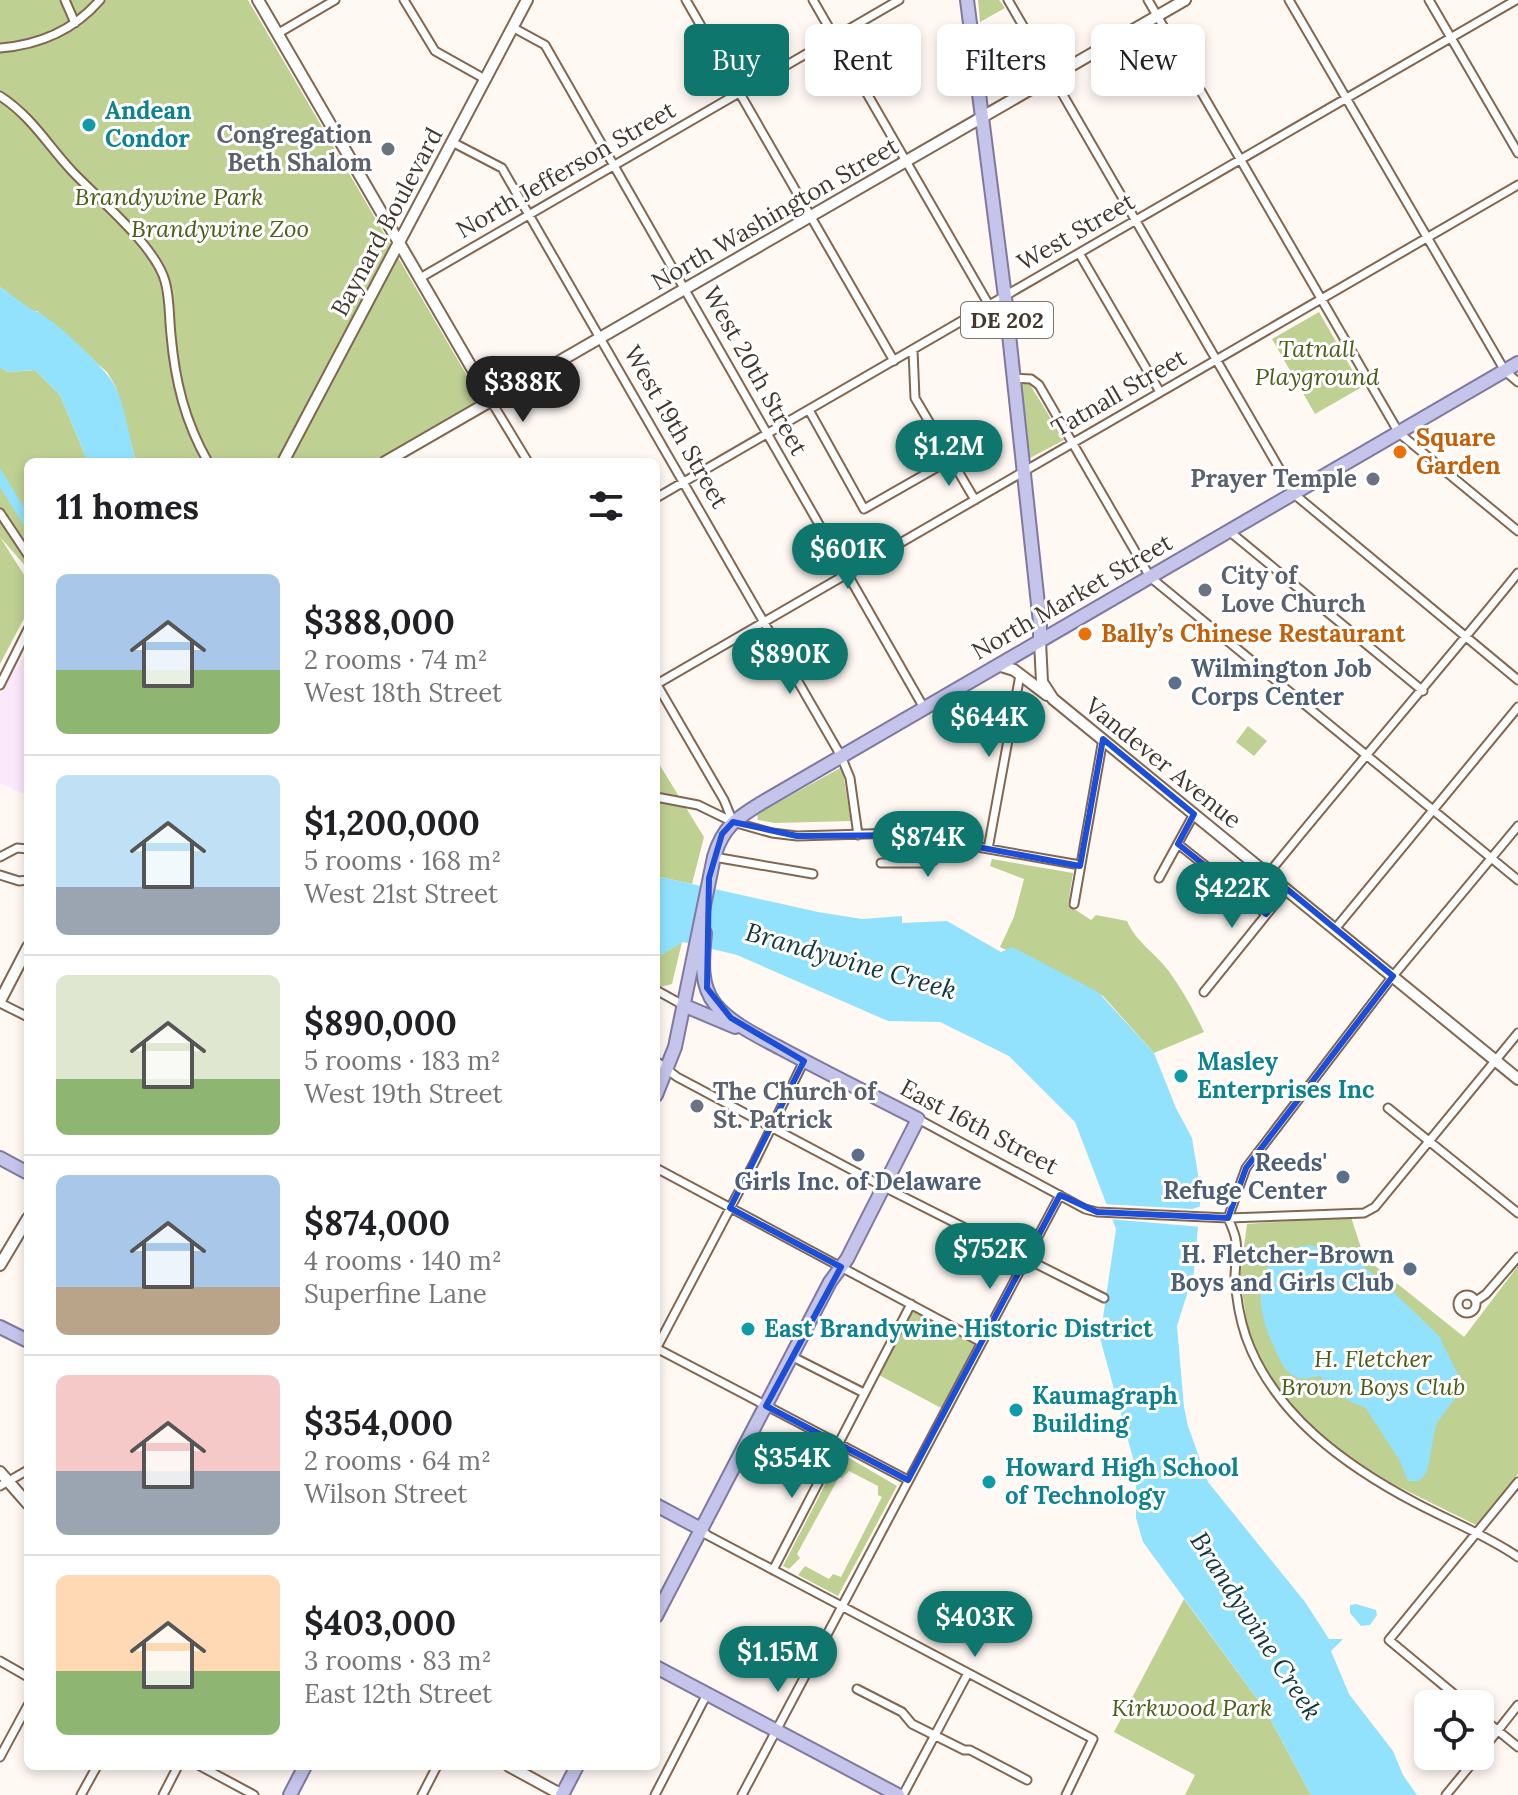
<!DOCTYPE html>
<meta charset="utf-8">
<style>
:root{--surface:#fff;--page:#f6f6f6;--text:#202124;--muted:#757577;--line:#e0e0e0;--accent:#0f766e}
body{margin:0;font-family:Lora,serif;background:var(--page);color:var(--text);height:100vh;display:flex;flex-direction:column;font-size:30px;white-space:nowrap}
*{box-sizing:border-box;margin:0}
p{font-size:26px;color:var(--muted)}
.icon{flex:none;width:44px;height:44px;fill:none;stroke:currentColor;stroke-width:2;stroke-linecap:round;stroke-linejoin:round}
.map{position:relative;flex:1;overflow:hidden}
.sheet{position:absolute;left:24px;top:458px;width:636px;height:1312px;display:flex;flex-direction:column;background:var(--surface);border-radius:12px;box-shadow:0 4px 12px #0003}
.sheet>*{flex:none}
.banner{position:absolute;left:684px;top:24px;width:714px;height:72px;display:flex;gap:16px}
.controls{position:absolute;left:1414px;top:1690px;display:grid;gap:16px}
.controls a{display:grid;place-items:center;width:80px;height:80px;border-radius:12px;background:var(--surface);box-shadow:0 4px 12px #0003;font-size:40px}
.price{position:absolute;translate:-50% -68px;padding:0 18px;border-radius:28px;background:var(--accent);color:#fff;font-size:26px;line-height:52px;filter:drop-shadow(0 2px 4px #0008)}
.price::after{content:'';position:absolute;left:50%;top:48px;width:24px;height:18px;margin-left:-12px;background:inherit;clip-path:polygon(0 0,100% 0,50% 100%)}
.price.current{background:#222;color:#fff}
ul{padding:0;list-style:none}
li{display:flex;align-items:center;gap:24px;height:200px;padding:0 32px}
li+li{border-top:2px solid var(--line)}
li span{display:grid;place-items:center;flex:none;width:224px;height:160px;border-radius:12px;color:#555}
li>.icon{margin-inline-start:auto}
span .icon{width:96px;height:96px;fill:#fffc;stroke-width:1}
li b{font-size:34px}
h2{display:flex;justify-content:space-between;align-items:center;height:96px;padding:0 32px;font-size:34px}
.tag{padding:0 28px;border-radius:12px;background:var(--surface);box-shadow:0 4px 12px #0003;font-size:28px;line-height:72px}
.tag.current{background:var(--accent);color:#fff}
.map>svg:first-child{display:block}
.medical{fill:#fbe8fa}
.green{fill:#bfd093}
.water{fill:#92e2fe}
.pier{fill:#fff8f3}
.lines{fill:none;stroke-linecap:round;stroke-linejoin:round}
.street-casing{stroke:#836650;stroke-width:11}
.secondary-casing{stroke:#836650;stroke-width:14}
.primary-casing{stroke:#7f799f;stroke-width:16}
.street{stroke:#fff;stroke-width:7}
.secondary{stroke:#fff;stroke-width:10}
.primary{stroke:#c5c4eb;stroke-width:12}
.marked{fill:none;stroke:#1d4ed8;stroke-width:6;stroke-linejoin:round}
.culture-dot{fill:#0f9aa8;stroke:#fff;stroke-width:3}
.worship-dot{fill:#6b7280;stroke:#fff;stroke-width:3}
.food-dot{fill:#e8710a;stroke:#fff;stroke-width:3}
.service-dot{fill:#5c6f8a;stroke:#fff;stroke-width:3}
.labels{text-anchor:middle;stroke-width:6;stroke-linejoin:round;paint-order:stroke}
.shield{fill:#fff;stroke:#7c736c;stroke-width:2}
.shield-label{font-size:22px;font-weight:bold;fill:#44372d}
.culture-label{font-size:24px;font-weight:bold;fill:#0d838f;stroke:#fff;text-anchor:start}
.worship-label{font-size:24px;font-weight:bold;fill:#5b616d;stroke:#fff;text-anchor:end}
.street-label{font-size:24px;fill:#44372d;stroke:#fff}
.park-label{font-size:24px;font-style:italic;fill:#4d5c17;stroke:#fff}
.food-label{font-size:24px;font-weight:bold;fill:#c56008;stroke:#fff;text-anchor:start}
.service-label{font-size:24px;font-weight:bold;fill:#4e5e75;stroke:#fff;text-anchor:end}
.water-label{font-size:26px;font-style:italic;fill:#113742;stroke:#fff}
</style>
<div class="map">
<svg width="1518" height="1795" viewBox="0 0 1518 1795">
<rect width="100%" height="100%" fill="#fff8f3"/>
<path class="medical" d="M28 650V796L0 783V694Z"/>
<path class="green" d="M0 0H248L480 398 478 402 374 462H136L116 387 107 372 37 311H32L0 287Z
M978 0H999L1005 8 980 22Z
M1319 312 1362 387 1315 414 1272 339Z
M0 367 8 372 35 370 60 395 88 462H28V569L0 537 28 581V611L0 664Z
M1021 382 1029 383 1064 440 1030 458Z
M1248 726 1267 741 1254 756 1236 742Z
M656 759 704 837 692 884 656 876Z
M842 767 851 821 775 823 758 820 757 814Z
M992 859 1073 873 1068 905 1091 920 1096 915 1127 921C1136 942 1155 953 1168 970 1182 989 1194 1011 1204 1032L1154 1053 1103 996 1000 947 1014 917 1024 879 990 866Z
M682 942 672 984 656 988V958Z
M1351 1217 1364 1257 1464 1337 1518 1266V1474L1476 1525 1391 1483 1314 1435 1265 1376 1249 1335 1240 1278 1247 1224Z
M911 1304 981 1342 945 1410 875 1373Z
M844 1455 897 1486 838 1596 798 1575 805 1566 829 1579 833 1574 841 1577 882 1497 878 1495V1486L849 1471 842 1478 839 1477 797 1554 800 1558 789 1569 783 1566 840 1456Z
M1184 1599 1266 1711 1311 1795H1185L1195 1775 1114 1732Z"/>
<path class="water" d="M0 287 32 310C48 312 106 369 114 384 124 401 130 441 136 462H88L60 395 35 370 8 372 0 367Z
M0 468 28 514V532L0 487Z
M656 876 818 912 862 919 902 916V923L947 921 1001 952 1012 947 1098 992 1154 1053 1176 1108 1192 1138 1201 1192 1194 1272 1177 1326 1184 1407 1188 1426 1208 1482 1305 1602 1329 1639H1343L1331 1651 1349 1694 1393 1751 1403 1775 1417 1795H1311L1266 1711 1143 1542 1136 1518V1469L1100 1338 1116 1229 1075 1122 1009 1056 940 1022 888 1021 737 955 683 942 656 958Z
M1310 1245 1351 1256 1384 1283 1439 1336 1460 1379 1456 1397 1436 1424 1427 1472 1419 1481H1408L1400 1461 1365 1407C1345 1401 1334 1393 1320 1376 1312 1377 1303 1381 1296 1377 1284 1372 1279 1358 1274 1347 1254 1305 1249 1252 1310 1245Z
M1356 1604 1376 1610 1377 1615 1370 1625 1361 1626 1350 1613V1605Z"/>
<path class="pier" d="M1102 1204 1192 1209 1205 1205 1202 1227 1108 1219Z"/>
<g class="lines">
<defs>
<path id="street" d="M65 0 75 23
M404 0 435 51 485 79
M686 0 894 361
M813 0 989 305
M1008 0 1294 494 1518 680
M1148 0 1399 433 1518 531
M1289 0 1505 371 1518 382
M1429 0 1518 153
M512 27 545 45 924 708
M277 34 335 0
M0 48C39 45 74 30 100 0
M0 96C31 116 47 144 71 170 97 198 155 245 165 281 170 298 169 317 171 335 175 381 185 422 208 462
M452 142 502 168 841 756 850 778 858 835
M1079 253 1160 392
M420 278 899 0
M913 350 915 398 975 500
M1013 378 1031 379 1039 385 1150 577 1518 880
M491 401 528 462
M809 410 864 509 950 460
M656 498 1516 0
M0 513 28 555
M1229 531 1423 691
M656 683 724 800 733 822
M657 684 1518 185
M0 685 28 629
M656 797 698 805 733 822 772 833 797 836 898 833 1080 865
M1178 844 1266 914
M988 849 1020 675
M0 857 17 848 28 849
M714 857 813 874
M881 863H930L934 860 939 840
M1268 874C1350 773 1436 674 1518 573
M0 875 19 881 28 880
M1159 878 1194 814
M1074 904 1103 739
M1335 929 1518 707
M656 990 683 1005
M1204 992 1287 889
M0 1003 28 1017
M656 1061 677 1077 884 1187 1104 1298
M1388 1108 1518 1213
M918 1119 1085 1209 1097 1212 1228 1218 1364 1213 1375 1207 1518 1033
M656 1168 981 1342
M1228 1218 1246 1168 1393 976 1518 826
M1228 1218C1231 1225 1235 1233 1236 1241 1238 1253 1235 1266 1235 1277 1236 1296 1240 1319 1246 1337 1274 1415 1346 1466 1416 1503 1450 1521 1486 1535 1518 1557
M1458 1304a9 9 0 1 1 18 0a9 9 0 1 1-18 0Z
M1476 1301 1486 1294 1518 1257
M656 1348 908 1480
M656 1349 755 1161 804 1061
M791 1356 864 1393
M0 1486 28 1470
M701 1529 707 1535 1093 1739 1066 1795
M773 1570 911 1304
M0 1661 28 1677
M857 1689 902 1712 912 1724 964 1750H970L1027 1780
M1466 1704 1389 1640 1518 1482
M1480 1716 1518 1747
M1480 1753 1518 1705
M0 1757 28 1705
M200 1766 254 1795
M81 1795 97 1766
M163 1795 178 1766
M422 1795 437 1766
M655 1795 707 1694
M742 1795 1060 1195
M903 1795 968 1673
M1446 1795 1478 1756"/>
<path id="secondary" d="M258 0 491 401
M283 462 527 0
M385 462 1185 0
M1040 641 1042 682 1053 699 1518 1079
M998 665 1014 670 1047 695
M0 1001 28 947
M0 1265 28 1218
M0 1472 28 1504
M509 1766 562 1795"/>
<path id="primary" d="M967 0 1005 297 1040 623V641
M683 1005 735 1027
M656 1095 675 1047 714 857C723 826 737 818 763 802L1518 363
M0 1158 28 1173
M0 1327 28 1341
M656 1505 701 1529
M656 1616 830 1282 847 1259 918 1119C873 1096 827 1073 782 1049 760 1037 731 1024 715 1004 699 984 703 957 705 933
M656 1667 898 1795
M290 1795 305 1766
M562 1795 577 1766"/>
</defs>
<use href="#street" class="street-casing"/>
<use href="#secondary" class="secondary-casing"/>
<use href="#primary" class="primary-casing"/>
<use href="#street" class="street"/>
<use href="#secondary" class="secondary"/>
<use href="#primary" class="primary"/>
</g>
<path class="marked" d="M1103 739 1194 814 1178 844 1266 914 1287 889 1393 976 1246 1168 1228 1218 1097 1212 1060 1195 908 1480 766 1406 841 1267 730 1208 804 1061 731 1018 707 988 709 878 722 834 733 822 797 836 913 835 1080 866Z"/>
<g class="culture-dot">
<circle cx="89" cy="125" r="8"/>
<circle cx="1181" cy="1076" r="8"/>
<circle cx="748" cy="1329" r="8"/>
<circle cx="1016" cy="1410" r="8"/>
<circle cx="989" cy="1482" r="8"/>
</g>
<g class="worship-dot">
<circle cx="388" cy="149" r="8"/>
<circle cx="1373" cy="479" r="8"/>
<circle cx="1205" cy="590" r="8"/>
<circle cx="697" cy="1106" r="8"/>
</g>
<g class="food-dot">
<circle cx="1400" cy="452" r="8"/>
<circle cx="1085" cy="634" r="8"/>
</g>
<g class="service-dot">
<circle cx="1175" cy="683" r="8"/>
<circle cx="858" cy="1155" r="8"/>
<circle cx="1343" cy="1177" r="8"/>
<circle cx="1410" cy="1269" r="8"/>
</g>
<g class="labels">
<rect class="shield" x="961" y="302" width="92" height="36" rx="6"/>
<g class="shield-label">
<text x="1007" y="328">DE 202</text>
</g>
<g class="culture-label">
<text x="105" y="119">Andean<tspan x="105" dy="28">Condor</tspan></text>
<text x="1197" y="1070">Masley<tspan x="1197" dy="28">Enterprises Inc</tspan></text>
<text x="764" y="1337">East Brandywine Historic District</text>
<text x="1032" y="1404">Kaumagraph<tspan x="1032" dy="28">Building</tspan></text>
<text x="1005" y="1476">Howard High School<tspan x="1005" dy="28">of Technology</tspan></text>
</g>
<g class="worship-label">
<text x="372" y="143">Congregation<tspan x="372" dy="28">Beth Shalom</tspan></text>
<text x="1357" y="487">Prayer Temple</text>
<text x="1221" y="584" text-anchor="start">City of<tspan x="1221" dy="28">Love Church</tspan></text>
<text x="713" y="1100" text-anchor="start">The Church of<tspan x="713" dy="28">St. Patrick</tspan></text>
</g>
<g class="street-label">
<text transform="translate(566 170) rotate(-30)" y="8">North Jefferson Street</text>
<text transform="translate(775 214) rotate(-30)" y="8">North Washington Street</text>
<text transform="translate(387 222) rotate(-62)" y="8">Baynard Boulevard</text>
<text transform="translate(1076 232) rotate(-30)" y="8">West Street</text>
<text transform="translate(755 371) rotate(61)" y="8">West 20th Street</text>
<text transform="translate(1119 393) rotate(-30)" y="8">Tatnall Street</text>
<text transform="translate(676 427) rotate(60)" y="8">West 19th Street</text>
<text transform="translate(1072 597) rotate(-30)" y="8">North Market Street</text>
<text transform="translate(1163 763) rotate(39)" y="8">Vandever Avenue</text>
<text transform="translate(979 1127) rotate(28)" y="8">East 16th Street</text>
</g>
<g class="park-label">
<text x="169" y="205">Brandywine Park</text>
<text x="220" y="237">Brandywine Zoo</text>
<text x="1317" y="357">Tatnall<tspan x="1317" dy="28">Playground</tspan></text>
<text x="1373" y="1367">H. Fletcher<tspan x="1373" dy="28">Brown Boys Club</tspan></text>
<text x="1192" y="1716">Kirkwood Park</text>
</g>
<g class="food-label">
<text x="1416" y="446">Square<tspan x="1416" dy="28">Garden</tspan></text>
<text x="1101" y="642">Bally’s Chinese Restaurant</text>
</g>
<g class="service-label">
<text x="1191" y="677" text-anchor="start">Wilmington Job<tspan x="1191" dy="28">Corps Center</tspan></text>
<text x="1327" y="1171">Reeds'<tspan x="1327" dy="28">Refuge Center</tspan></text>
<text x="858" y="1190" text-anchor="middle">Girls Inc. of Delaware</text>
<text x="1394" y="1263">H. Fletcher-Brown<tspan x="1394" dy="28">Boys and Girls Club</tspan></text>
</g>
<g class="water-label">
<text transform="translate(851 961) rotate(16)" y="9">Brandywine Creek</text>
<text transform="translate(1256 1626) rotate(57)" y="9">Brandywine Creek</text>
</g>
</g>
</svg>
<div class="controls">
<a><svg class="icon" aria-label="locate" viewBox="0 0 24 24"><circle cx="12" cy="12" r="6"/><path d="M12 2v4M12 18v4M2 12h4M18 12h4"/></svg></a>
</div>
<b class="price current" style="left:523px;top:424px">$388K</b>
<b class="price" style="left:949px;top:488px">$1.2M</b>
<b class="price" style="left:848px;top:591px">$601K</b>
<b class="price" style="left:790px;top:696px">$890K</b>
<b class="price" style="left:989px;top:759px">$644K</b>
<b class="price" style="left:928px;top:879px">$874K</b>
<b class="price" style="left:1232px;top:930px">$422K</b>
<b class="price" style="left:990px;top:1291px">$752K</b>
<b class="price" style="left:792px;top:1500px">$354K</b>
<b class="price" style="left:975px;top:1659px">$403K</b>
<b class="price" style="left:778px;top:1694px">$1.15M</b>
<div class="banner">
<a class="tag current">Buy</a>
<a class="tag">Rent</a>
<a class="tag">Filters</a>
<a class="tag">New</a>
</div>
<section class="sheet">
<h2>11 homes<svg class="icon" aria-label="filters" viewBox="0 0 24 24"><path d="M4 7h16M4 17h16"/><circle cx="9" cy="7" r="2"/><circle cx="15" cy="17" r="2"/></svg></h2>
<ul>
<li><span style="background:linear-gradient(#a9c7e8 60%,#8fb573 0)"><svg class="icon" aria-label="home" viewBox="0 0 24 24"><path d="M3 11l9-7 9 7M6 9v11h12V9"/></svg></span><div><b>$388,000</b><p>2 rooms · 74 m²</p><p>West 18th Street</p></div></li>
<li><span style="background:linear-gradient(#bfe0f5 70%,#9aa5b1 0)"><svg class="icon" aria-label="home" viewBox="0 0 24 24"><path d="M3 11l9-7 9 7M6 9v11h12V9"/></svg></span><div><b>$1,200,000</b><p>5 rooms · 168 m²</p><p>West 21st Street</p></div></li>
<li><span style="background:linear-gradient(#dfe7d0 65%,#8fb573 0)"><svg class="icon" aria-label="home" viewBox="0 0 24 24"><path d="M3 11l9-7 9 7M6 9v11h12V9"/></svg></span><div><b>$890,000</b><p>5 rooms · 183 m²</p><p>West 19th Street</p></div></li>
<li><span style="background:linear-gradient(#a9c7e8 70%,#b9a48a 0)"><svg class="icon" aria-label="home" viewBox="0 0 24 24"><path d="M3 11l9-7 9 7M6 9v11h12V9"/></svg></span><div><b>$874,000</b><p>4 rooms · 140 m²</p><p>Superfine Lane</p></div></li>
<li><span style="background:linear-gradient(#f6c9c9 60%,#9aa5b1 0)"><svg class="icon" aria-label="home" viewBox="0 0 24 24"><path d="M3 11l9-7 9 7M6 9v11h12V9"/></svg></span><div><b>$354,000</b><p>2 rooms · 64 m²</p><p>Wilson Street</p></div></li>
<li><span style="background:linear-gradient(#ffd9b3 60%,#8fb573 0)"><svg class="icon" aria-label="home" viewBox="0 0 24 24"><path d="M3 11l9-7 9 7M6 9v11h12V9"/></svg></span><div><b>$403,000</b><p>3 rooms · 83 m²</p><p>East 12th Street</p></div></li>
</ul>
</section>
</div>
